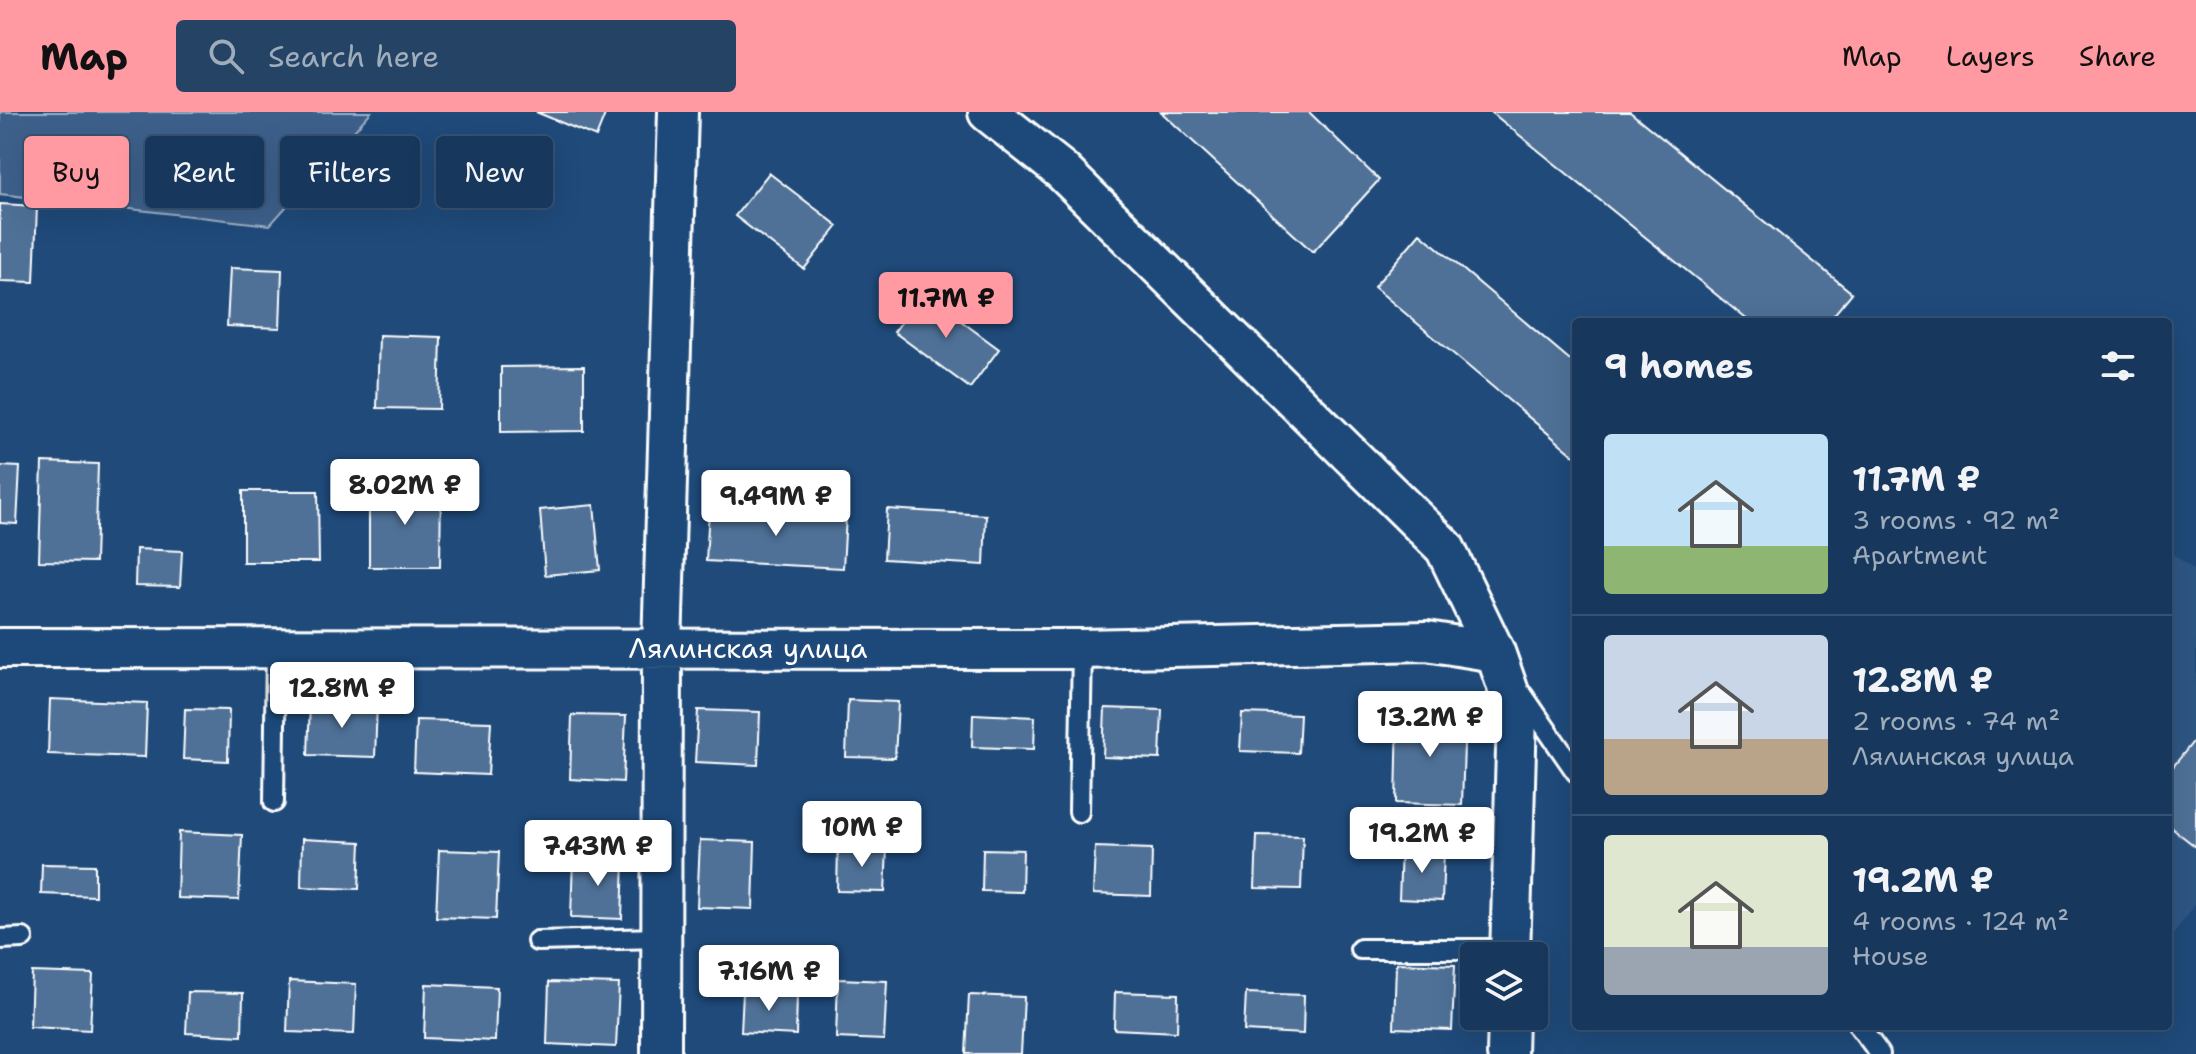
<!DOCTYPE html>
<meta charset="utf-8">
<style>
:root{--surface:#17385c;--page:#244365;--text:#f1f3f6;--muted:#9eacbb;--line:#365272;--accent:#ff9aa2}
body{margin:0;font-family:"Shantell Sans",sans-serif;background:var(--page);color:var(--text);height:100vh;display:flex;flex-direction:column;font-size:30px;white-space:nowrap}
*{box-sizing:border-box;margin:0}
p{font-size:26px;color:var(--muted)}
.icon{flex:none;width:44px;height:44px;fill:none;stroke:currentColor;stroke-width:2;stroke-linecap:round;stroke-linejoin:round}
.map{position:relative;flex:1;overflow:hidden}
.sheet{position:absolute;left:1572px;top:206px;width:600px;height:712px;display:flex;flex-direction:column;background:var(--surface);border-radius:8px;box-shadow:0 8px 32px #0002,0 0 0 2px var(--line)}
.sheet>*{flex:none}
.hud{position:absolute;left:24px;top:24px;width:760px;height:72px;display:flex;gap:16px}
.controls{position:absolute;left:1460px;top:830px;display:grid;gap:16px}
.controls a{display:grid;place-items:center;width:88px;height:88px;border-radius:8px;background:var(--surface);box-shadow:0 8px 32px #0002,0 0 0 2px var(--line);font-size:40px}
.price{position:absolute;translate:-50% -68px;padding:0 18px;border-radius:8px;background:#fff;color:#222;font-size:26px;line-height:52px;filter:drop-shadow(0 2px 4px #0008)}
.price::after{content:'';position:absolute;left:50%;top:48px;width:24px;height:18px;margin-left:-12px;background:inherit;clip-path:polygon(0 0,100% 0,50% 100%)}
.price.on{background:var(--accent);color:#111}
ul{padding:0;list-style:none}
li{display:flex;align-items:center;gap:24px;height:200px;padding:0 32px}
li+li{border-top:2px solid var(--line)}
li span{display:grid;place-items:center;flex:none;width:224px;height:160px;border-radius:8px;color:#555}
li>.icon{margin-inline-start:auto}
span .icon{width:96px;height:96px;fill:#fffc;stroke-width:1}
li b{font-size:34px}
h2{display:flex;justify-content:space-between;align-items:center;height:96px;padding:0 32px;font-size:34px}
.chip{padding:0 28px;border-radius:8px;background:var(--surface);box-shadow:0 8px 32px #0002,0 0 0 2px var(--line);font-size:28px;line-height:72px}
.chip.on{background:var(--accent);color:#111}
header{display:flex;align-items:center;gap:48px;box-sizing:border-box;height:112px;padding:0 40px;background:var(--accent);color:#111}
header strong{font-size:38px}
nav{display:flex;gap:44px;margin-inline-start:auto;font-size:28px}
.search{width:560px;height:72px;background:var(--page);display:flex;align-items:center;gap:20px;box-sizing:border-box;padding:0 28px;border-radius:8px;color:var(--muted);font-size:30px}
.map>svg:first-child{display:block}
.built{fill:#2e5683}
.green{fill:#3c618b;stroke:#9eb0c5;stroke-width:2}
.building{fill:#507197;stroke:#fff;stroke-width:2}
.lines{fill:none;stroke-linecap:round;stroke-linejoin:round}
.service-casing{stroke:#fff;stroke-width:24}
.minor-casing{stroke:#fff;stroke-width:44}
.service{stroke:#1f4a7a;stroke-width:18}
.minor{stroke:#1f4a7a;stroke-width:38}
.labels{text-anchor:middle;stroke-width:6;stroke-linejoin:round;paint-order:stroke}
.street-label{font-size:28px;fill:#fff;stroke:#1f4a7a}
</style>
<header>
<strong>Map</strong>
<div class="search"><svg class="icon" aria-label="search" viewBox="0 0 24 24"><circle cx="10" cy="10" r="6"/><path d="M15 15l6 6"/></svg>Search here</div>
<nav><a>Map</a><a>Layers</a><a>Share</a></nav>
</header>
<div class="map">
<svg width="2196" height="942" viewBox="0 0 2196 942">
<rect width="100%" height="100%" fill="#1f4a7a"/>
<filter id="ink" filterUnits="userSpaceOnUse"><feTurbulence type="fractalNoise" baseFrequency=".0125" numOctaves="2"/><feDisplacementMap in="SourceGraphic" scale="16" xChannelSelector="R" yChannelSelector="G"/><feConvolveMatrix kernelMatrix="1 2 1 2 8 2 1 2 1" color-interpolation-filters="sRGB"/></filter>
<g filter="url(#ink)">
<path class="built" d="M2168 438 2196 459V790L2168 830Z"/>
<path class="green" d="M0 0H371L270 113 0 82Z"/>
<path class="building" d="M536 0H606L596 25Z
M1161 0H1309L1379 68 1313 140Z
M1491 0H1630L1852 181 1828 210H1750Z
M769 61 838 114 804 157 735 104Z
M0 92 37 94 34 170 0 169Z
M1420 121 1576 253V345L1374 175Z
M230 156 282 158 280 216 227 214Z
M923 181 999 237 970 276 894 220Z
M379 223 441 225 439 297 377 296Z
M584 254V319L501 320V255Z
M42 350 98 352 95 450 39 449Z
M0 354 20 355 17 412 0 411Z
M369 375H441L440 455H369Z
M243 379H318L319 450H243Z
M594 393 600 458 545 463 540 398Z
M709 397 846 404 843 456 706 449Z
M887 397 986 403 984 453 884 447Z
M136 437 182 439 180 475 135 474Z
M50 587 147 591 145 645 48 642Z
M848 588 898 590 895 646 846 645Z
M310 590 377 592 375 645 308 643Z
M1105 596 1162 598 1160 647 1103 645Z
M185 597 229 598 228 649 183 647Z
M698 598 760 600 758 653 695 650Z
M1242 601 1300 603 1298 641 1240 639Z
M1398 601 1465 602 1462 693 1396 691Z
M973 602 1035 605 1034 637 972 635Z
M572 603 626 604 623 670 570 667Z
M416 608 491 610 488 663 414 660Z
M2196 626V735L2168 713V661Z
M179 720 242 723 239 788 177 786Z
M1257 723 1303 724 1301 777 1255 776Z
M302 727 361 730 359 777 301 775Z
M700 728 755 730 753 797 697 795Z
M838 734 887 736 885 780 837 779Z
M1095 735 1152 737 1151 784 1093 782Z
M983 737 1023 738 1022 780 982 779Z
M1401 737 1444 739 1442 789 1399 787Z
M439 738 499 740 496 807 436 805Z
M573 746 624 748 622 807 571 805Z
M42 752 95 753V784L41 782Z
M1396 851 1455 853 1452 918 1394 916Z
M32 860 93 862 90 918 30 915Z
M838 867 887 869 884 928 836 926Z
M289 869 356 872 354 922 287 920Z
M549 870 619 872 616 935 547 932Z
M426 872 497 875 495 929 424 926Z
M188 880 243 881 242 924 186 921Z
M743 880 797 882 796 923 741 920Z
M1115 880 1178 882 1177 920 1114 917Z
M1246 881 1304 883 1303 922 1244 919Z
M969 883 1024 885 1021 942H966Z"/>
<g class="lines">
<defs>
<path id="service" d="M1523 583 1576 660
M274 690 276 537
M1079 700 1082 537
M0 827 23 826
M537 829 660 826
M1360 837H1510
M1859 914 1880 942"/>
<path id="minor" d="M988 0 1061 58 1445 436 1495 540 1517 603 1510 844
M0 536 1082 537 1427 529 1495 540
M661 942 662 536 678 0
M1507 942 1508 904"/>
</defs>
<use href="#service" class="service-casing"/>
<use href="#minor" class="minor-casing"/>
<use href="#service" class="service"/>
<use href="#minor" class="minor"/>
</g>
</g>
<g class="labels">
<g class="street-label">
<text x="748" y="546">Лялинская улица</text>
</g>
</g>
</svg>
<div class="controls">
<a><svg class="icon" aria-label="layers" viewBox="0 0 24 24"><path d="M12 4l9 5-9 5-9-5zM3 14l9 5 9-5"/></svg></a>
</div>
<b class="price on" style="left:946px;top:228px">11.7M ₽</b>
<b class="price" style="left:405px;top:415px">8.02M ₽</b>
<b class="price" style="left:776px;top:426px">9.49M ₽</b>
<b class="price" style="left:342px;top:618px">12.8M ₽</b>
<b class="price" style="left:1430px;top:647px">13.2M ₽</b>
<b class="price" style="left:862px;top:757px">10M ₽</b>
<b class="price" style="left:1422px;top:763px">19.2M ₽</b>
<b class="price" style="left:598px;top:776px">7.43M ₽</b>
<b class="price" style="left:769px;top:901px">7.16M ₽</b>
<div class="hud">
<a class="chip on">Buy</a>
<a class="chip">Rent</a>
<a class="chip">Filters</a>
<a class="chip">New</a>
</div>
<section class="sheet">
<h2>9 homes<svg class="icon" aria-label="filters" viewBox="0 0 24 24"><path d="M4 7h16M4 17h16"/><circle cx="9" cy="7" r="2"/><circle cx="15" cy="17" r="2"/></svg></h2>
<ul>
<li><span style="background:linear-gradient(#bfe0f5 70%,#8fb573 0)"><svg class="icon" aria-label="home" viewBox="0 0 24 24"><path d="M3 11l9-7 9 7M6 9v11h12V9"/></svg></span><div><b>11.7M ₽</b><p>3 rooms · 92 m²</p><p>Apartment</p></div></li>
<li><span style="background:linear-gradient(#c9d6e8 65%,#b9a48a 0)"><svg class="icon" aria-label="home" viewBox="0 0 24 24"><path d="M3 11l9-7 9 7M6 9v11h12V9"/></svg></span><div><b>12.8M ₽</b><p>2 rooms · 74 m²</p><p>Лялинская улица</p></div></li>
<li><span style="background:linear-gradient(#dfe7d0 70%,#9aa5b1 0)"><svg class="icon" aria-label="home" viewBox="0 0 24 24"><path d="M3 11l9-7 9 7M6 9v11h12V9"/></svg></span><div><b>19.2M ₽</b><p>4 rooms · 124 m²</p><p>House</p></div></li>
</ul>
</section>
</div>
